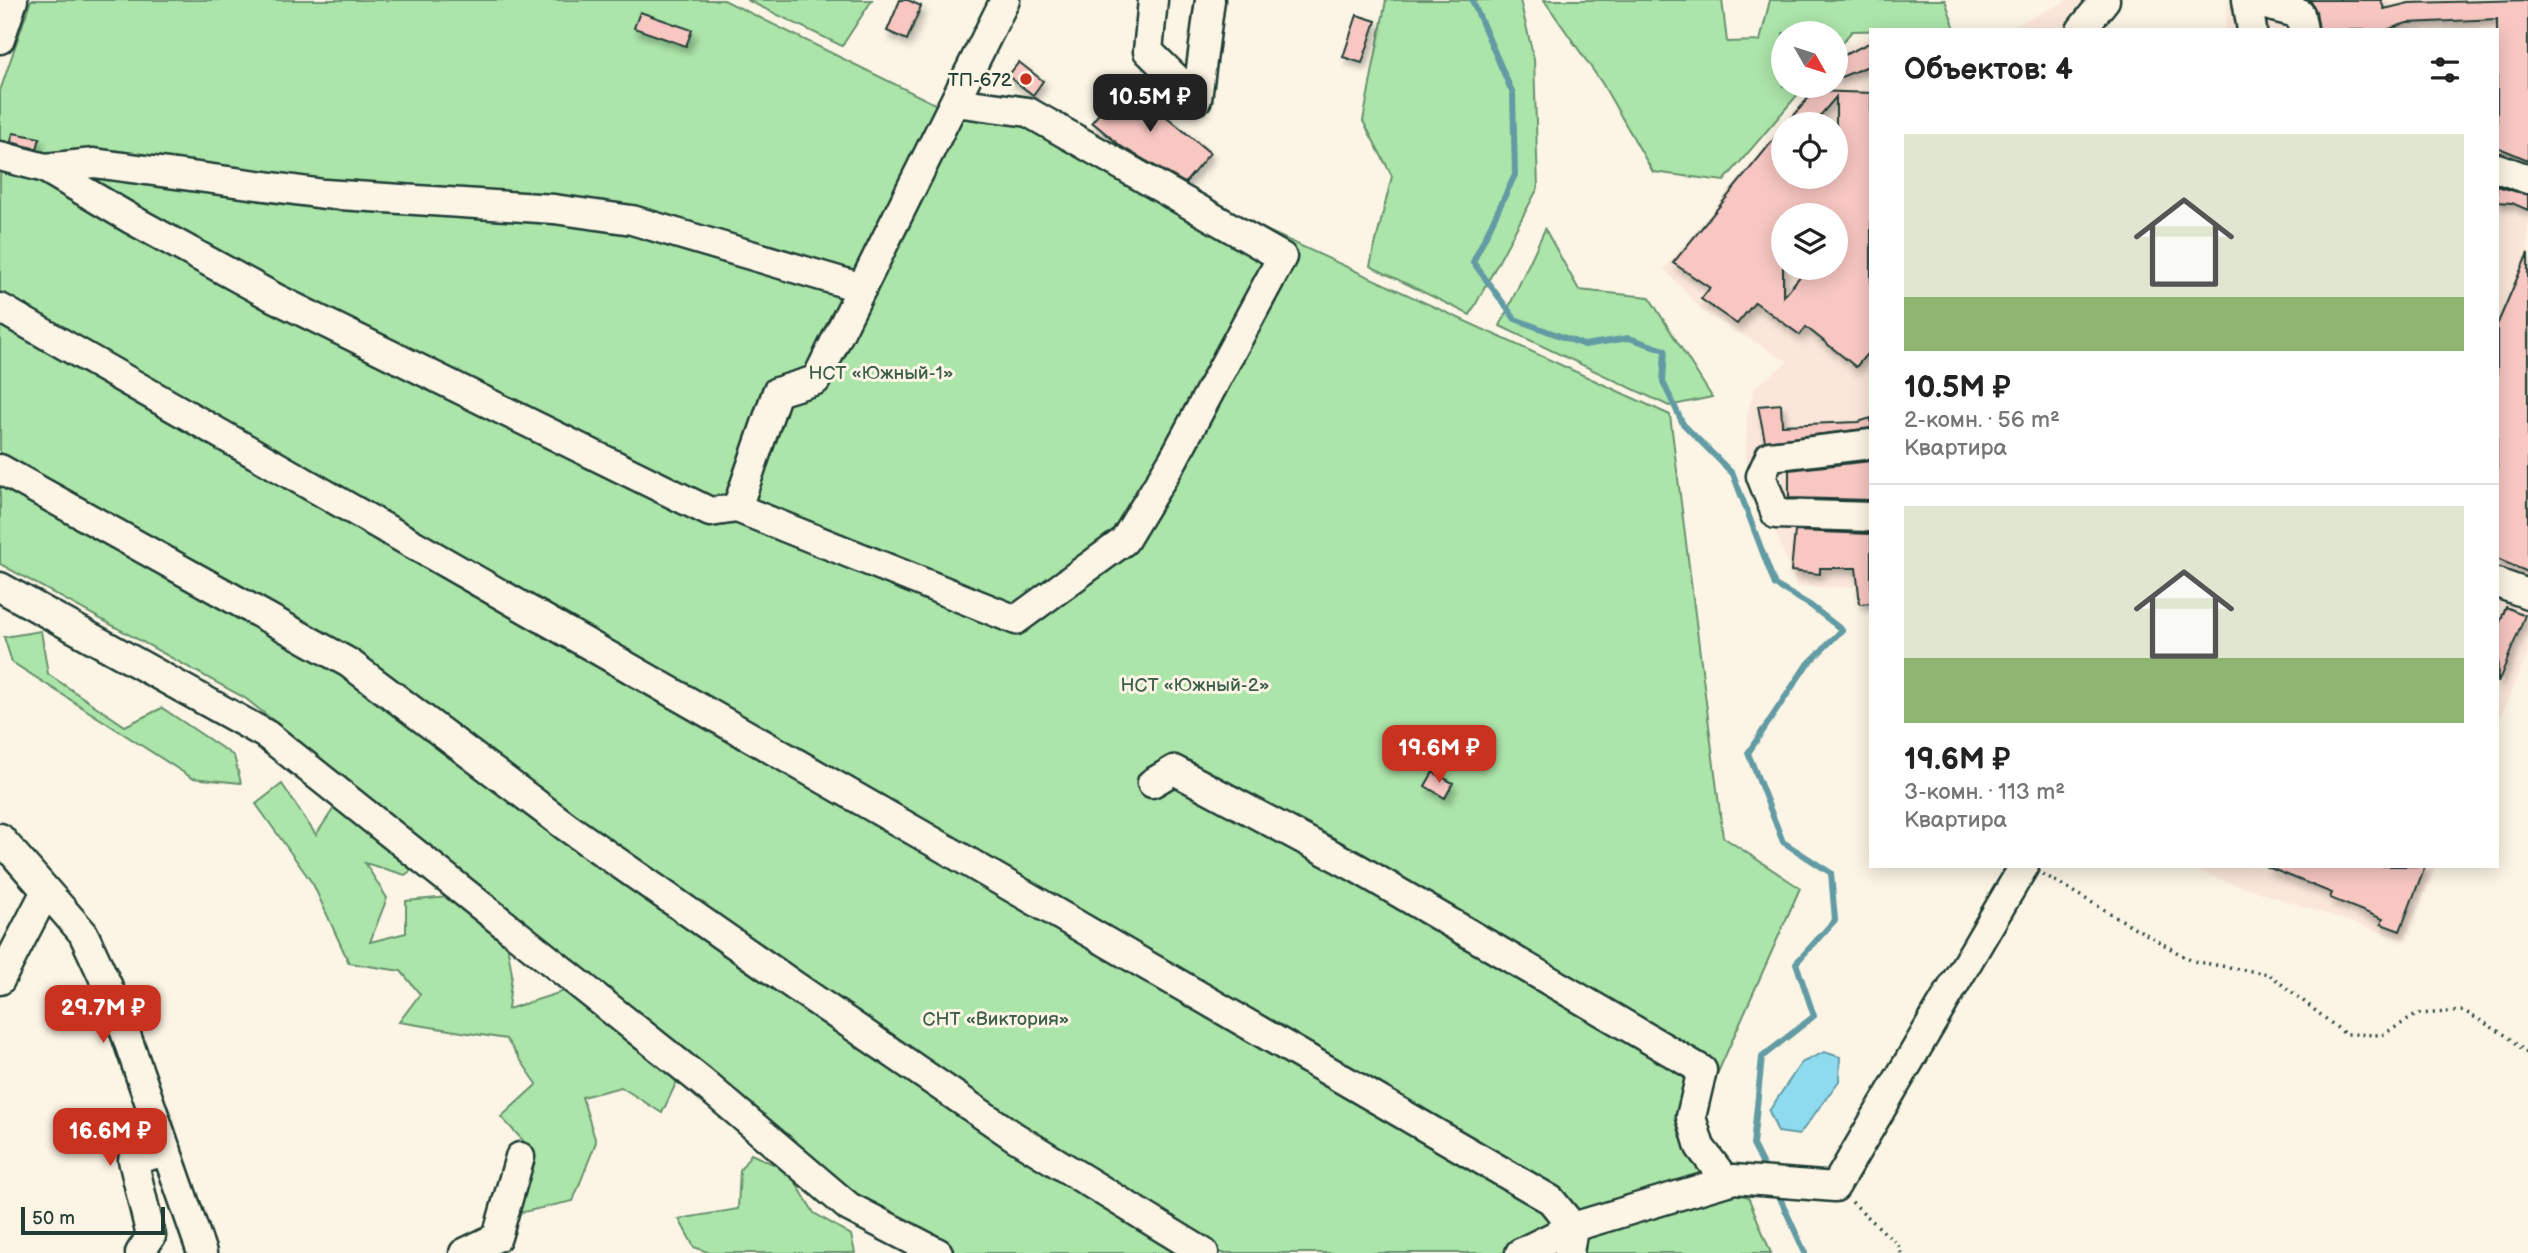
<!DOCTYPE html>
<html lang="ru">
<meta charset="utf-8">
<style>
:root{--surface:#fff;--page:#f6f6f6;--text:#222;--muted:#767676;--line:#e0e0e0;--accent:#c8321e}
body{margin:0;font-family:"Balsamiq Sans",sans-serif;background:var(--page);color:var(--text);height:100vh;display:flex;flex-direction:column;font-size:26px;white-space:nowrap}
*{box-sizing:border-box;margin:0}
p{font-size:23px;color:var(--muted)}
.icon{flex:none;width:38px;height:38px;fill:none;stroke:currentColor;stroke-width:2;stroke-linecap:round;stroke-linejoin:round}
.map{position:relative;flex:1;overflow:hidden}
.side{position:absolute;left:1869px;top:28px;width:630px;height:840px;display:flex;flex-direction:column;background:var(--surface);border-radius:0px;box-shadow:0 4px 18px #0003}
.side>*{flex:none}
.needle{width:46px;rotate:129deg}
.controls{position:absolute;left:1771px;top:21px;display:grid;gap:14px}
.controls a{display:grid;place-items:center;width:77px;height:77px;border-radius:50%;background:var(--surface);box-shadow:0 4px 18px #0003;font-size:35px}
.scale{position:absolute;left:21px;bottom:18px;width:144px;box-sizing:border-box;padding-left:7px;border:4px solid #1f3d34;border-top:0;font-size:19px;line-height:24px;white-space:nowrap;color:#1f3d34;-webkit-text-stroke:5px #fcf5e5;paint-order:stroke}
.price{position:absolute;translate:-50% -60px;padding:0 16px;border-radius:14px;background:var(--accent);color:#fff;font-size:23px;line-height:46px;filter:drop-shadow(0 2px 4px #0008)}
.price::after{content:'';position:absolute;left:50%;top:42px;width:21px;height:16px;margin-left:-10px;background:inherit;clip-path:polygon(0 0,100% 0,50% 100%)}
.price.active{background:#222;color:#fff}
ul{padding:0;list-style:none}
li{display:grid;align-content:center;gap:14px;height:371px;padding:0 35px}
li+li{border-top:2px solid var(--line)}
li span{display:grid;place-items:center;height:217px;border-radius:0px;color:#555}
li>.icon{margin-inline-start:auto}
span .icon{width:126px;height:126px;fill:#fffc;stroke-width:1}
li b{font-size:30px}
h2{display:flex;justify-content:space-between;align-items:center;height:84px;padding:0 35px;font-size:30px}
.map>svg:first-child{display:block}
.built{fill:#fbe7da;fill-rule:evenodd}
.green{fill:#ace5a9;stroke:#66916e;stroke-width:2}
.water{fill:#8edaee;stroke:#629ba4;stroke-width:2}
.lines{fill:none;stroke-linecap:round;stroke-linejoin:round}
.stream{stroke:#629ba4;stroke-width:6}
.building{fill:#f8c7c2;stroke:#1f3d34;stroke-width:2;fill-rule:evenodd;filter:url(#shadow)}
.minor-casing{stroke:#1f3d34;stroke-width:33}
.path{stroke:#1f3d34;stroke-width:3.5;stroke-dasharray:2 5;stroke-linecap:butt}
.minor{stroke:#fcf5e5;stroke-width:28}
.poi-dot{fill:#c8321e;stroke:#fcf5e5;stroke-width:2.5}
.labels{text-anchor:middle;stroke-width:6;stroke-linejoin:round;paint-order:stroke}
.poi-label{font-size:19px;fill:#1f3d34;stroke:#fcf5e5;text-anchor:end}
.park-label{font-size:19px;fill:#3b5f4b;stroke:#fcf5e5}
</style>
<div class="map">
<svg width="2528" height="1253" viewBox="0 0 2528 1253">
<defs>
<filter id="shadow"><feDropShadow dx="3.5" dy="6" stdDeviation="3.5" flood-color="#0004"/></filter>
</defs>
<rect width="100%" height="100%" fill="#fcf5e5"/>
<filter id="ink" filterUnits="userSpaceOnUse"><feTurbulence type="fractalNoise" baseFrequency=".0143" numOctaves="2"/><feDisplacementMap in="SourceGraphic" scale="14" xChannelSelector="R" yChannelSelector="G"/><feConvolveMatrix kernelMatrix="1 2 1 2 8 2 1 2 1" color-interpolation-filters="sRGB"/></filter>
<g filter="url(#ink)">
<path class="built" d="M2068 0H2094L2098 30H2005Z
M2228 0H2528V653L2497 724V30H2225Z
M1871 37V587H1797L1746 458 1747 416 1754 388 1788 362 1704 312 1664 269 1815 86H1836V60L1848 45ZM1783 124H1836V177H1783ZM1783 215H1836V268H1783Z
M2181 866H2436L2404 940Z"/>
<path class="green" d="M31 0H724L943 108 1026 120 1670 415 1723 837 1800 888 1702 1108 1708 1164 1734 1179 1749 1199 1771 1253H953L867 1209 528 925 245 698 0 564V91Z
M747 0H872L842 46Z
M1386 0H1520L1534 59 1538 188 1470 315 1370 266 1392 176 1363 121Z
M1544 0H1722L1727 42 1760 41 1770 0H1945L1955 29 1852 31 1836 50V33H1783V86H1805L1724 181 1653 172 1602 83Z
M1545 229 1579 290 1649 297 1712 397 1669 406 1500 326Z
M41 631 48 674 125 726 162 708 234 756 241 783 192 778 12 662 4 637Z
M282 784 316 835 336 805 417 866 405 875 365 863 387 898 370 942 406 933V901L459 896 505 932 512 974 508 1009 574 988 679 1077 662 1113 621 1087 582 1097 596 1142 573 1201 519 1213 531 1149 501 1117 537 1084 506 1039 399 1022 420 994 401 971 349 963 313 884 256 804Z
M751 1154 789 1171 814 1213 851 1235 855 1253H710L694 1247 679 1219 738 1209 740 1170Z"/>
<path class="water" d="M1824 1052 1840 1057 1839 1081 1799 1135 1778 1132 1769 1111 1801 1063Z"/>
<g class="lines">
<path class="stream" d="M1472 0 1513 94 1515 175 1473 262 1515 319 1584 345 1629 338 1665 350 1663 382 1683 424 1733 474 1775 585 1810 605 1842 630 1806 666 1748 753 1783 842 1831 873 1835 920 1796 963 1814 1016 1762 1057 1753 1145 1763 1165
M1779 1196 1805 1253"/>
</g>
<path class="building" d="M900 0H908L921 6 907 40 887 31Z
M2310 0H2381L2384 9 2409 3 2528 0V160L2497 147V19L2407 23 2386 30H2319L2316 11Z
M640 12 692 30 686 46 634 28Z
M1357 15 1376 21 1362 63 1343 57Z
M1871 42V65L1836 79V64L1842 56Z
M1019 62 1043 81 1033 95 1008 76Z
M1125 82 1210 153 1185 183 1122 147 1092 122Z
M1814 91 1871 93V349L1856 367 1806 327 1800 335 1755 302 1737 324 1701 299 1710 288 1673 263 1783 128V177H1836V97L1813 124H1787ZM1783 215H1836V268H1807L1783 297Z
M13 133 40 138 37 149 11 142Z
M2497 186 2528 195V210L2512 203 2497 202Z
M2528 253V572L2497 559V325Z
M1781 404 1782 425 1858 422 1871 418V428L1765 441 1758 406Z
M1871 461V500L1789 498V470Z
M1795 531 1871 534V603L1860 604 1856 568H1820V574L1791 571Z
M2506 607 2525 615 2498 683 2497 630Z
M1433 772 1453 783 1445 798 1425 786Z
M2265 866H2425L2400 931 2381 924 2383 919 2330 898 2332 893Z"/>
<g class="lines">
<defs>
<path id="minor" d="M1153 0 1148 51 1197 99 1210 0
M2247 0 2300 14 2303 30
M2247 0 2252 30
M2081 30 2105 0
M0 39 13 0
M0 156 45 168 131 219 275 298 710 512 737 508 1016 620 1124 541 1173 460 1282 257 1028 112 955 102
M45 168 94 163 324 194 554 209 632 220 862 288
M2497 168 2528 179
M0 308 920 834 1551 1200 1573 1227 1569 1253
M1871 444 1770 456 1761 476 1776 514 1871 517
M0 469 349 663 567 827 792 984 1015 1137 1204 1253
M737 508 777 392 816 380 1005 0
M2497 583 2528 594
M0 587 267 735 701 1081 849 1207 938 1253
M1152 783 1174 770 1357 868 1702 1070 1691 1117 1700 1147 1726 1181
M0 838 83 933 108 987 124 1029 202 1253
M0 980 46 891
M140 1253 151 1236 133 1160 167 1151
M464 1253 497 1237 520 1157
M1520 1253 1573 1227 1734 1179 1835 1187 2024 866"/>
</defs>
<use href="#minor" class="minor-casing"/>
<path class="path" d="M2043 874 2192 961 2269 974 2345 1034 2382 1035 2418 1014 2464 1011 2507 1036 2528 1054
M1852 1202 1898 1245 1901 1253"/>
<use href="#minor" class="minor"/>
</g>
</g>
<circle class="poi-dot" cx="1026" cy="79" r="7"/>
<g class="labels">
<g class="poi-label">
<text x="1012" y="86">ТП-672</text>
</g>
<g class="park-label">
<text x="881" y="379">НСТ «Южный-1»</text>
<text x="1195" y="691">НСТ «Южный-2»</text>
<text x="996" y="1025">СНТ «Виктория»</text>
</g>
</g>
</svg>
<div class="controls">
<a><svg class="needle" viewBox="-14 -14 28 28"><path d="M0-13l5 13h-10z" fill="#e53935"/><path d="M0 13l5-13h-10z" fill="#767676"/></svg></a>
<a><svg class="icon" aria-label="locate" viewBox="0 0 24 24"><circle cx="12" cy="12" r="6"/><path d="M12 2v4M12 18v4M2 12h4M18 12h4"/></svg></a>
<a><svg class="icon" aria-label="layers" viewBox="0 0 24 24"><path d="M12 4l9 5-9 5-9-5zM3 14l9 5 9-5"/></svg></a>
</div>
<div class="scale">50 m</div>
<b class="price active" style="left:1150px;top:134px">10.5M ₽</b>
<b class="price" style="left:1439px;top:785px">19.6M ₽</b>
<b class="price" style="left:103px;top:1045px">29.7M ₽</b>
<b class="price" style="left:110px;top:1168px">16.6M ₽</b>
<section class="side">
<h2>Объектов: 4<svg class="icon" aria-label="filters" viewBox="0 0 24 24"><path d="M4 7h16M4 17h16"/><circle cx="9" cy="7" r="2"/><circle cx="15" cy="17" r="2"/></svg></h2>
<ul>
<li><span style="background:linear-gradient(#dfe7d0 75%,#8fb573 0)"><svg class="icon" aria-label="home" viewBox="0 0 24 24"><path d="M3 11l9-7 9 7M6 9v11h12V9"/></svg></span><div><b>10.5M ₽</b><p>2-комн. · 56 m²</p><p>Квартира</p></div></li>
<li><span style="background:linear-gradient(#dfe7d0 70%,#8fb573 0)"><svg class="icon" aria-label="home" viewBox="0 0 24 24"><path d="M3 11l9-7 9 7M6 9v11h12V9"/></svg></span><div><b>19.6M ₽</b><p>3-комн. · 113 m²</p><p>Квартира</p></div></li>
</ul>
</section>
</div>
